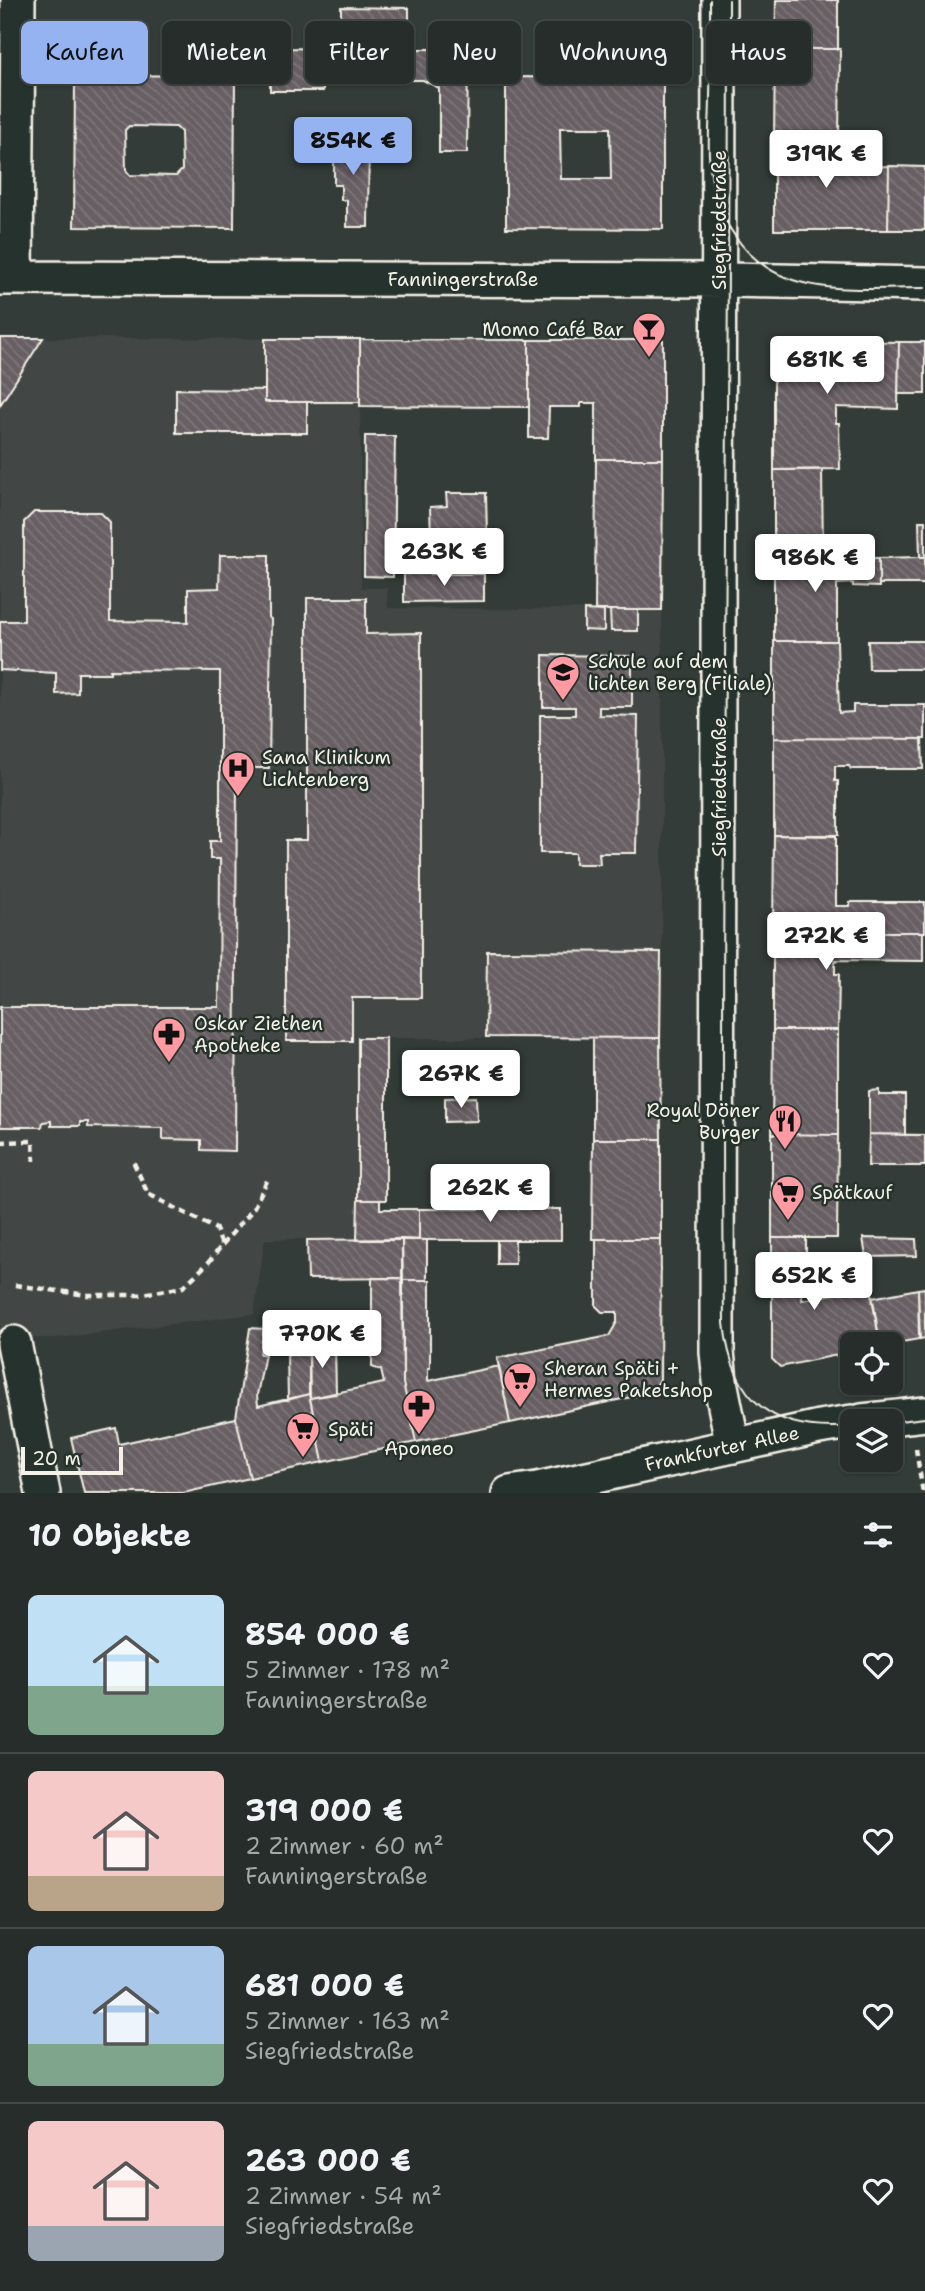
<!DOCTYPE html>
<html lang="de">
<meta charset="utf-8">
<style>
:root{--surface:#262d2a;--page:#2e3532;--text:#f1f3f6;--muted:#a4a8a8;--line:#424947;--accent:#95b2f1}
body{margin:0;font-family:"Shantell Sans",sans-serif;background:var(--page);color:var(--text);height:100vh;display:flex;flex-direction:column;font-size:26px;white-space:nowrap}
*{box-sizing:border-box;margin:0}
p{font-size:23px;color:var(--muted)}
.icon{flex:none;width:38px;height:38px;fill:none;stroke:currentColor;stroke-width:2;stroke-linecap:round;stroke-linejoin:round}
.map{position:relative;height:1493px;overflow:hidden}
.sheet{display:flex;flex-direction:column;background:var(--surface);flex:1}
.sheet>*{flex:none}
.banner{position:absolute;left:21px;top:21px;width:884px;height:63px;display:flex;gap:14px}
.buttons{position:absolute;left:840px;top:1332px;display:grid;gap:14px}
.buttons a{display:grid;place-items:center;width:63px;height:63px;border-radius:10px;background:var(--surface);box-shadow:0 2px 5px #0004,0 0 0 2px var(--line);font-size:35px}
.scale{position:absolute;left:21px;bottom:18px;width:102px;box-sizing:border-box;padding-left:7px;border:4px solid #f4f1e8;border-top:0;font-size:19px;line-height:24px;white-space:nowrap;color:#f4f1e8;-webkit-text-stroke:5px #26332d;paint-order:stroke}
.price{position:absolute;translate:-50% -60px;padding:0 16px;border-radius:7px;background:#fff;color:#222;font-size:23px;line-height:46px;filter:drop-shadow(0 2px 4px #0008)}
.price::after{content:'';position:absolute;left:50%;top:42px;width:21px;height:16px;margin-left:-10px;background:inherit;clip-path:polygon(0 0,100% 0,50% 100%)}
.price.selected{background:var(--accent);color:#111}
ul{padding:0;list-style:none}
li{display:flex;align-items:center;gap:21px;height:175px;padding:0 28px}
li+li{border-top:2px solid var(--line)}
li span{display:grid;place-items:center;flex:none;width:196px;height:140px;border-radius:10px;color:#555}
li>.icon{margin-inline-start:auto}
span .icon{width:84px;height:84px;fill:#fffc;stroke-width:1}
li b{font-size:30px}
h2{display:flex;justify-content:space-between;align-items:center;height:84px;padding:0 28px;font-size:30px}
.pill{padding:0 24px;border-radius:10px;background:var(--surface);box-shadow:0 2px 5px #0004,0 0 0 2px var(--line);font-size:24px;line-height:63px}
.pill.selected{background:var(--accent);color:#111}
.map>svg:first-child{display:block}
.built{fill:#434645}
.building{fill:url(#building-back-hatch);stroke:#f4f1e8;stroke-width:2;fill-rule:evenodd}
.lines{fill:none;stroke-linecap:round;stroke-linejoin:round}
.minor-casing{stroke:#f4f1e8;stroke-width:38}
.path{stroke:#f4f1e8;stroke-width:4.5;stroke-dasharray:7 5;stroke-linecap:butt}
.minor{stroke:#26332d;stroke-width:33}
.tram{stroke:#f4f1e8;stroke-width:2}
.labels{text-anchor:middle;stroke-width:5;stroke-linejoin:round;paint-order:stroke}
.street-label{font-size:19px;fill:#f4f1e8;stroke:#26332d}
.poi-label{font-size:19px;fill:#f4f1e8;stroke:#26332d;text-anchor:start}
</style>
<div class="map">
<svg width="925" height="1493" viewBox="0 0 925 1493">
<defs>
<pattern id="building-back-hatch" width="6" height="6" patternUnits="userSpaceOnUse" patternTransform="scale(1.75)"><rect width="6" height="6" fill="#675e64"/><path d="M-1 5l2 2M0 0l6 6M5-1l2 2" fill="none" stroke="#7d767a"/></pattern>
</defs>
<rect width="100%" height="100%" fill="#333c38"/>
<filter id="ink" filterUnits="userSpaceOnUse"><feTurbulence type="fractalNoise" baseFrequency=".0143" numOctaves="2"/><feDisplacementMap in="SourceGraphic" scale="14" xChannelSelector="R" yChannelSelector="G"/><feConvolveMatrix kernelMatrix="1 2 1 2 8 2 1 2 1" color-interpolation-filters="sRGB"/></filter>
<g filter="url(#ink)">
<path class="built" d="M0 338 360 339 361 588H387L388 608 662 610V1038H360L358 1239H265L254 1314 59 1338H0Z"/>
<path class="building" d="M776 0H838V49H775Z
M341 7 409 8V49L341 48Z
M270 48 369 49V80H341V67H323V91H270Z
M369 49H468L467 153H439V88L423 80H369Z
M775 49H840L839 141 774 140Z
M75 75 235 76 234 228 74 227ZM129 126 176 127 181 132 182 170 176 176 130 175 126 170 125 130Z
M506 77 663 78V229L506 228ZM560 128H610L611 179H561Z
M334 136H369L368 227H347V200H341V185H334Z
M774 140 839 141 836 142 837 163 842 168 889 166 888 230H774Z
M889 166 925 167V230H888Z
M0 338H43L0 405Z
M265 339H360V402H265Z
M360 339 529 340V407L360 406Z
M529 340H663V459H596V403H581V407H549L548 438H529Z
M841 341 899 342 898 409 836 407V423H839L840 469 774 470V342Z
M899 342H925V394H898Z
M176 389 265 390V402H307V433H176Z
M365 436H395L393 577 364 576Z
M596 459H663L662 610H595Z
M774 470H822L823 558H774Z
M446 493H486L487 536 431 537 430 507 447 506Z
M34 512H100L110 522V621L188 622V589L219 588 220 555H269V618L271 619 269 768H237L235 1151 201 1150V1140L163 1139V1128L88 1127V1122H80V1126H51V1121L43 1122 42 1127H0V1007H219L220 859H210V841H220V671L110 670V673H78V693L56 694V673L0 670V621H24V522Z
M919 521H925V557H920Z
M920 557H925V584H879V558Z
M774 558H879V587L853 586V583L837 584V641H774Z
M404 574H484V601L404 602Z
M307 598H366V634L421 633V998H352V1041H286V840H307Z
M584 610 604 611V631L584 630Z
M610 610H638V631H611Z
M774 641H837L839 713 853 712V705H925V739L774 738Z
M868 641H925V669H869Z
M543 655 632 656V707H599V715L638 716 636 853H599L600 864H575V853H540V715H575V707H543Z
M774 738 922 739 923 769H851L849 766H835V781H838V835H774Z
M774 835 836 836V906H850V902H925V932H773Z
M773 932H923V961L835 960V974H839L838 1030H773Z
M487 951 661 952 660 1038 486 1037Z
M773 1030H838V1135L772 1134Z
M358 1038H386V1200H358Z
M593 1038H660L661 1139H593Z
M879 1090V1095H905V1135L869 1134V1091Z
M476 1097 477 1121 445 1122V1098Z
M772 1134 838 1135 837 1238H772Z
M869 1134 925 1135V1166H868Z
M593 1139H661V1239H592Z
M358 1200H380V1209H419V1240H357Z
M419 1209H561V1240H419Z
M772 1238H806V1266L803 1267 802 1300 871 1287 880 1344H852V1352L780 1367 772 1359Z
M863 1238 916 1239 917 1256 866 1257Z
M402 1239 427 1240V1280H403Z
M402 1239V1278L308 1279 307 1240Z
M596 1239H661L660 1380 650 1393 510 1423 497 1358 609 1336 617 1322V1312H602L596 1306Z
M497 1240H515V1264H497Z
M372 1278H402L403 1383 416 1442 323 1462 310 1398 384 1383 381 1370 372 1367Z
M403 1280H430V1368H428V1381L499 1366 510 1423 416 1442 403 1383Z
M925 1288V1338L920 1339 918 1289Z
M918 1289 919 1339 891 1344H880L872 1298Z
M250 1328 264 1329 260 1354H265L257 1395 258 1406 309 1394 323 1462 250 1478 236 1418Z
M335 1344 336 1394 310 1398 309 1345Z
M287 1355H309V1394L288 1400Z
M236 1418 250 1478 183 1493H84L71 1438 116 1428 119 1444Z"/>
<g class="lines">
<defs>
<path id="minor" d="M719 0 717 1352 720 1381 733 1446
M16 277 18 0
M0 278 729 280 925 284
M14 1343 43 1493
M862 1421 925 1414
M509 1493 537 1489 819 1427 852 1422"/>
</defs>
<use href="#minor" class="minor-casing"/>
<path class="path" d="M0 1142 33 1141 34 1161
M222 1245 253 1209 269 1177
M15 1285 87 1295H138L183 1287 208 1263 222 1245 216 1229 148 1194 133 1161
M916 1449 923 1493"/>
<use href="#minor" class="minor"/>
<path class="tram" d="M710 0C710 32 711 64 710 96 710 116 708 135 709 155 712 216 745 271 808 284 845 292 887 288 925 288
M729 0C729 441 720 882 724 1323 732 1402 773 1433 852 1426
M891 1422 925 1418"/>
</g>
</g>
<defs>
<symbol id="bar-pin" viewBox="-11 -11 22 30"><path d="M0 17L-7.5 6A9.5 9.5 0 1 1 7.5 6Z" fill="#ff9aa2" stroke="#26332d"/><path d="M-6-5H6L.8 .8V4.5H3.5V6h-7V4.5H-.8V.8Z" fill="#111"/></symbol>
<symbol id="school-pin" viewBox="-11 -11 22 30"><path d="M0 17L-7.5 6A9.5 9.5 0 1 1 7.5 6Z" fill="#ff9aa2" stroke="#26332d"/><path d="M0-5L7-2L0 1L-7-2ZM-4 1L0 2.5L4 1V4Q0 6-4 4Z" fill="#111"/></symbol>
<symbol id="hospital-pin" viewBox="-11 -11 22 30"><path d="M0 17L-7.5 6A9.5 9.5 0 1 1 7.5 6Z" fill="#ff9aa2" stroke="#26332d"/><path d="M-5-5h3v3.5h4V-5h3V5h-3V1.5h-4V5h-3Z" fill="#111"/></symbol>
<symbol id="pharmacy-pin" viewBox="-11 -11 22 30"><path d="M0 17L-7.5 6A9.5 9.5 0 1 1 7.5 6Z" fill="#ff9aa2" stroke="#26332d"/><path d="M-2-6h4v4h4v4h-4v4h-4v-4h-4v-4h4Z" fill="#111"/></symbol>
<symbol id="restaurant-pin" viewBox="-11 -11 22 30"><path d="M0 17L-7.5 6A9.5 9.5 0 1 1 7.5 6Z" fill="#ff9aa2" stroke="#26332d"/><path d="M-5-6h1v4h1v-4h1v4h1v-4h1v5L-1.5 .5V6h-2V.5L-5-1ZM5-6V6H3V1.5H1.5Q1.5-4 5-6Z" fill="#111"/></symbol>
<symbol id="supermarket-pin" viewBox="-11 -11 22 30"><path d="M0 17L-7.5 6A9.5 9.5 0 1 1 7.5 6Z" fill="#ff9aa2" stroke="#26332d"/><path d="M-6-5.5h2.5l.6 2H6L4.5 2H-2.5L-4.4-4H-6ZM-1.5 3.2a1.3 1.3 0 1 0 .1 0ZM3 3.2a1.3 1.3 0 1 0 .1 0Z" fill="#111"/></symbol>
</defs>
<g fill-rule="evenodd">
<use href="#bar-pin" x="630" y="310" width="38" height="52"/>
<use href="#school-pin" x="544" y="653" width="38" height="52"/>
<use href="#hospital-pin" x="219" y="749" width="38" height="52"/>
<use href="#pharmacy-pin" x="150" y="1015" width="38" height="52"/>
<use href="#restaurant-pin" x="766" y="1102" width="38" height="52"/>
<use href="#supermarket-pin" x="769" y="1173" width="38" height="52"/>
<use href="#supermarket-pin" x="501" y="1360" width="38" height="52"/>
<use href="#pharmacy-pin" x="400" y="1387" width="38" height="52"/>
<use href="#supermarket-pin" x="284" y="1410" width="38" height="52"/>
</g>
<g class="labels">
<g class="street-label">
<text transform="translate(719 220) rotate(-90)" y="7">Siegfriedstraße</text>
<text x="463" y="286">Fanningerstraße</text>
<text transform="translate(719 787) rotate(-90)" y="7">Siegfriedstraße</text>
<text transform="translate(722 1448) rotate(-12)" y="7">Frankfurter Allee</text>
</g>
<g class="poi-label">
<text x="624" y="336" text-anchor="end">Momo Café Bar</text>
<text x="588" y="668">Schule auf dem<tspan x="588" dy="22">lichten Berg (Filiale)</tspan></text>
<text x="262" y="764">Sana Klinikum<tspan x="262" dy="22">Lichtenberg</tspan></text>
<text x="194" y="1030">Oskar Ziethen<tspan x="194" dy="22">Apotheke</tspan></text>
<text x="760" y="1117" text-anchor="end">Royal Döner<tspan x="760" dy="22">Burger</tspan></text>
<text x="812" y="1199">Spätkauf</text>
<text x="544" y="1375">Sheran Späti +<tspan x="544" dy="22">Hermes Paketshop</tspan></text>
<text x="328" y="1436">Späti</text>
<text x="419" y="1455" text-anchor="middle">Aponeo</text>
</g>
</g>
</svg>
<div class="buttons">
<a><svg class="icon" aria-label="locate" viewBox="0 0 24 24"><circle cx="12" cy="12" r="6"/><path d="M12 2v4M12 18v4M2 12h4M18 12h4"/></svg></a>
<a><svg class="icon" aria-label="layers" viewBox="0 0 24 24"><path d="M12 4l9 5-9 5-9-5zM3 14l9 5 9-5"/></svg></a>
</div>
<div class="scale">20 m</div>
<b class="price selected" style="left:353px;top:177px">854K €</b>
<b class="price" style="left:826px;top:190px">319K €</b>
<b class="price" style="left:827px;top:396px">681K €</b>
<b class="price" style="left:444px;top:588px">263K €</b>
<b class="price" style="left:815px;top:594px">986K €</b>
<b class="price" style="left:826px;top:972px">272K €</b>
<b class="price" style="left:461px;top:1110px">267K €</b>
<b class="price" style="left:490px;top:1224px">262K €</b>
<b class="price" style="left:814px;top:1312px">652K €</b>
<b class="price" style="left:322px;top:1370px">770K €</b>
<div class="banner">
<a class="pill selected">Kaufen</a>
<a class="pill">Mieten</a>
<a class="pill">Filter</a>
<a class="pill">Neu</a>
<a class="pill">Wohnung</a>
<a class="pill">Haus</a>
</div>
</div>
<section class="sheet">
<h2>10 Objekte<svg class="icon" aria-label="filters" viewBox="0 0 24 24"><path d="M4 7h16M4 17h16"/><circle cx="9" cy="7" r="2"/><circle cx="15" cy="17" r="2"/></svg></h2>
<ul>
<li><span style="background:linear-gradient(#bfe0f5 65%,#7fa58c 0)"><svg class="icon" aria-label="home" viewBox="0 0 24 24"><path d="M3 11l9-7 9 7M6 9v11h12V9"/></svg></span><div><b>854 000 €</b><p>5 Zimmer · 178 m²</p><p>Fanningerstraße</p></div><svg class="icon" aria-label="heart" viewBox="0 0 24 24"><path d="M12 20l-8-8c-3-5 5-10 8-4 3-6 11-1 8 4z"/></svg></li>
<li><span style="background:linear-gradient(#f6c9c9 75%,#b9a48a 0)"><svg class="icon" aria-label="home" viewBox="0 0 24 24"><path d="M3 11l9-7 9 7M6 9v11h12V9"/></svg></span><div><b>319 000 €</b><p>2 Zimmer · 60 m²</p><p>Fanningerstraße</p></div><svg class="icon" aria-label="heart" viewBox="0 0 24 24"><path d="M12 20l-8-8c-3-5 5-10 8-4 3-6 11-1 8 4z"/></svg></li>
<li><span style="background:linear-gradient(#a9c7e8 70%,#7fa58c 0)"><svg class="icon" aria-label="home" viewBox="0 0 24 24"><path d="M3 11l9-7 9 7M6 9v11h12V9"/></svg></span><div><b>681 000 €</b><p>5 Zimmer · 163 m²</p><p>Siegfriedstraße</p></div><svg class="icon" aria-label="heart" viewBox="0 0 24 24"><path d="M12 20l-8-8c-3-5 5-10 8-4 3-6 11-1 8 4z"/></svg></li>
<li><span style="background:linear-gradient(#f6c9c9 75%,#9aa5b1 0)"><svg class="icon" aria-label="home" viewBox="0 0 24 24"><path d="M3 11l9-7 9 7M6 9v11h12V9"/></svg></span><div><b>263 000 €</b><p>2 Zimmer · 54 m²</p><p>Siegfriedstraße</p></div><svg class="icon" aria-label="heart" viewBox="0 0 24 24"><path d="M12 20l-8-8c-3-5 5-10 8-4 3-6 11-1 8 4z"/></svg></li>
</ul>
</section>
